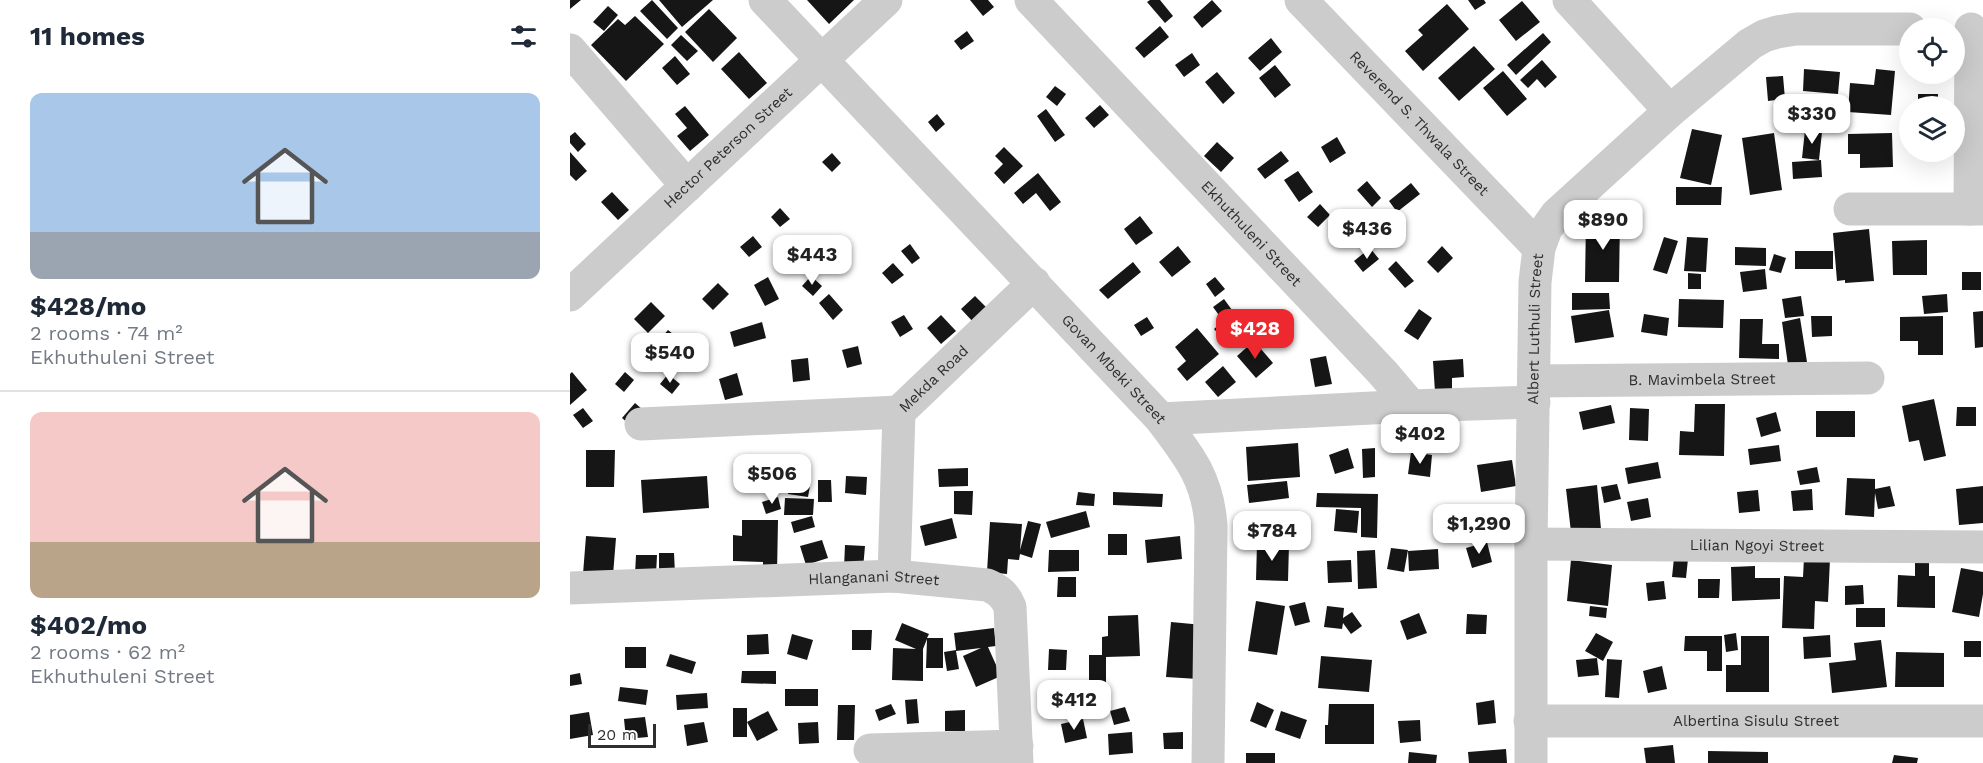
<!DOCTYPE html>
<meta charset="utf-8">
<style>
:root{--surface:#fff;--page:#f6f6f7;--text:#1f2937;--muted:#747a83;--line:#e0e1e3;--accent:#ed292f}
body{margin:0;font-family:"Work Sans",sans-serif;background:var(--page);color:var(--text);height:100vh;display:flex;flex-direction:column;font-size:22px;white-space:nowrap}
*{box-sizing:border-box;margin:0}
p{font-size:20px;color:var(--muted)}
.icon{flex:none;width:33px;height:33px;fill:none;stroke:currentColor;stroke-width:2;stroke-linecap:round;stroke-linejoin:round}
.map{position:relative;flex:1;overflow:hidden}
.drawer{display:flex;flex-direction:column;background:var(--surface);width:570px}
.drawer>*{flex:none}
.controls{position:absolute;left:1329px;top:18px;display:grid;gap:12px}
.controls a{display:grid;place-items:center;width:66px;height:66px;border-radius:50%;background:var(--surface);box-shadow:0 6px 24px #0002;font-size:30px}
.scale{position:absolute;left:18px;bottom:15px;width:68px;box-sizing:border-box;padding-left:6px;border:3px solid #2f2f2f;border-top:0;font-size:16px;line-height:21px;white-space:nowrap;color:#2f2f2f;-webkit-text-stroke:4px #fff;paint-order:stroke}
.price{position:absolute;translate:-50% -51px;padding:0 14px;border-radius:12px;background:#fff;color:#222;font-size:20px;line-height:39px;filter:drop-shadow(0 2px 3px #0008)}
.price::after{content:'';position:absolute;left:50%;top:36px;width:18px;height:14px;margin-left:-9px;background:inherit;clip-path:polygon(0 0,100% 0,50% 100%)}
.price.on{background:var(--accent);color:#fff}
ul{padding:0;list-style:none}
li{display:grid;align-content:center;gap:12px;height:318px;padding:0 30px}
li+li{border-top:2px solid var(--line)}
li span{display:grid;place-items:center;height:186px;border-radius:12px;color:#555}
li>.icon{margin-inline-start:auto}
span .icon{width:108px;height:108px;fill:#fffc;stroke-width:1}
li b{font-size:26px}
h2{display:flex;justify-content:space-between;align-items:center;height:72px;padding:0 30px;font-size:26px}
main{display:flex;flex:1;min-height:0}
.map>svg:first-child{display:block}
.building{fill:#161616}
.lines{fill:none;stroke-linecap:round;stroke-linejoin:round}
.minor{stroke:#ccc;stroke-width:33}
.labels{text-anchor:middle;stroke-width:6;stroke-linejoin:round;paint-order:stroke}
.street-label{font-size:15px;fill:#2f2f2f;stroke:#fff}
</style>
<main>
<section class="drawer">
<h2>11 homes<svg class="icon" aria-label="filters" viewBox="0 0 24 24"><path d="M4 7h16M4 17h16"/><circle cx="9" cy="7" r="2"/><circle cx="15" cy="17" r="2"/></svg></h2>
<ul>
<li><span style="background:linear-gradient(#a9c7e8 75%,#9aa5b1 0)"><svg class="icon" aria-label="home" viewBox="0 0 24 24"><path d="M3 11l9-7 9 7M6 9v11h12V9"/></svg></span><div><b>$428/mo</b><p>2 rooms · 74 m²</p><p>Ekhuthuleni Street</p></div></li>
<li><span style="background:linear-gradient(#f6c9c9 70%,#b9a48a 0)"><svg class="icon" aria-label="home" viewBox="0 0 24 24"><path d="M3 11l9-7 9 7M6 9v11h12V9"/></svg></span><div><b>$402/mo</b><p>2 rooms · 62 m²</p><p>Ekhuthuleni Street</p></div></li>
</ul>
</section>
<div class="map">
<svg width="1413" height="763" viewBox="0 0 1413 763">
<rect width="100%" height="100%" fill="#fff"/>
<path class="building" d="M0 0H11L0 9Z
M82 0 108 28 97 39 70 11Z
M89 0H143L112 27Z
M237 0H284L259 24Z
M400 0H418L424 7 413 16Z
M580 0H590L603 16 595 23 577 2Z
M642 0 652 11 632 28 623 17Z
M898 0H914L916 3 905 10Z
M952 1 970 22 946 41 929 20Z
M877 4 899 29 853 71 835 51 853 35 848 30Z
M38 6 48 15 34 31 23 22Z
M139 9 167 38 143 62 115 32Z
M65 16 94 44 56 81 21 45 48 19 55 25Z
M590 26 599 37 574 58 565 48Z
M397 31 404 41 391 50 384 41Z
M973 33 981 42 946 75 937 65Z
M111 35 128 51 117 61 101 45Z
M701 38 712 52 690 71 678 58Z
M904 46 925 69 889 101 868 78Z
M169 52 197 83 179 99 151 69Z
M622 53 630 65 614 77 605 65Z
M105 56 120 74 107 85 92 68Z
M972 60 987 77 975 88 967 79 958 88 950 80Z
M705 65 721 85 705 98 689 78Z
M1234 69 1270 72 1268 94 1233 91Z
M1306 69 1325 71 1321 115 1278 112 1280 83 1304 85Z
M933 71 957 99 937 116 913 88Z
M647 72 665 93 653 104 635 82Z
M1213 76 1215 99 1198 101 1196 77Z
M485 86 496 94 487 106 476 97Z
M1348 94H1368V106H1348Z
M530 105 539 115 524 128 515 118Z
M1231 105 1239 118 1226 126 1218 112Z
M115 106 139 135 120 151 107 136 117 128 105 114Z
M476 109 495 135 485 142 467 116Z
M367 114 375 124 366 132 358 122Z
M1122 129 1152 135 1141 185 1110 178Z
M1235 130 1252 132 1249 160 1232 158Z
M5 132 16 144 8 152 0 143V136Z
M1204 133 1212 190 1180 195 1172 138Z
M1322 133 1323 167 1290 168V154H1278V134Z
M767 137 776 153 760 163 751 147Z
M647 142 664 158 651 172 634 156Z
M434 147 453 166 434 184 424 173 433 164 425 156Z
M711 151 719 161 695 179 687 169Z
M0 152 17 171 6 181 0 175Z
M262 153 271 163 262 172 252 162Z
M1251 160 1252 177 1223 179 1222 162Z
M728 171 743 192 729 202 714 180Z
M468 173 491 202 480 211 466 193 453 204 444 193Z
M797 181 811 198 802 207 787 190Z
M841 183 850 194 827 212 819 201Z
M1106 187H1152L1151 205H1106Z
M42 192 59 210 48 220 31 202Z
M750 204 760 215 748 227 737 217Z
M210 208 220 219 210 227 201 217Z
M570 216 583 233 566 245 554 229Z
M830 219 836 230 824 238 817 228Z
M1016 220H1050L1049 282H1015Z
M1299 229 1304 281 1275 283V280L1267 281 1263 233Z
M183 236 192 247 179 257 170 247Z
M1094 237 1108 241 1097 274 1083 270Z
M1117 237 1138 238 1136 272 1114 271Z
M1357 240V275H1323L1322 241Z
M340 244 350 258 342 264 331 251Z
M608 246 621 262 602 277 589 262Z
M872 246 883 258 868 273 857 262Z
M1165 247 1196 248V266L1165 265Z
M800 248 809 259 793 272 784 261Z
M1225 251H1263V269H1225Z
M1204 254 1216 258 1211 273 1199 270Z
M826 261 844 281 835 288 818 269Z
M563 262 571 272 538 299 529 290Z
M323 263 334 275 322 284 312 273Z
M1195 269 1197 289 1173 292 1170 272Z
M1392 272H1411V290H1392Z
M1118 273 1131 274V289H1118Z
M241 276 252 286 243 296 232 286Z
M198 277 209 299 195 306 184 285Z
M645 277 655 289 645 297 636 284Z
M148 283 159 294 143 310 132 299Z
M1002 293H1039L1040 309 1002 310Z
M259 294 273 310 263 320 249 303Z
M1377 294 1378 312 1354 314 1352 296Z
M405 296 418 309 404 323 391 309Z
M1231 296 1234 316 1215 318 1212 299Z
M654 299 662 310 651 318 643 307Z
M1109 299 1154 300 1153 328 1108 327Z
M81 302 95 316 78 333 64 319Z
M849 309 862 318 848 340 834 331Z
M1039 310 1044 337 1005 343 1001 316Z
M1413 311V347L1405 348 1403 312Z
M1074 314 1099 318 1097 336 1071 332Z
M334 315 343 329 330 337 321 322Z
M371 315 386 331 371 344 357 328Z
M661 315 675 330 658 345 644 329Z
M1241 316H1262V336L1242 337Z
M1373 316V355H1348V341H1330V317Z
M577 317 584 328 571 336 564 325Z
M1230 318 1237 362 1218 365 1212 322Z
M1170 319H1193L1192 344H1209V359L1169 358Z
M192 322 196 338 164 347 160 332Z
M627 328 649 354 617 381 607 369 616 361 605 347Z
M98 330 108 338 100 348 90 339Z
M684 341 703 363 686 378 667 356Z
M288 346 292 364 277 368 272 350Z
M756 356 762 384 745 387 740 359Z
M238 358 240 380 223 382 221 360Z
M893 359 894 377 882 378V391L865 392 863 361Z
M653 366 666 382 648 397 635 382Z
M2 372 17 390 0 405V374Z
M55 372 64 380 54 392 45 384Z
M167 373 173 395 155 400 149 379Z
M98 374 110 384 102 394 90 384Z
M1364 399 1376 456 1354 461 1349 440 1339 442 1332 406Z
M65 403 79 415 66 430 52 418Z
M1125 404H1155L1154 456 1109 455 1110 431 1124 432Z
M1041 405 1045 423 1013 430 1009 412Z
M1387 407H1406V426H1386Z
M13 408 23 421 13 428 3 415Z
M1060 408 1079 409 1078 441 1059 440Z
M1246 411H1285V437H1246Z
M1206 412 1211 431 1191 437 1186 418Z
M728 443 730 477 678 481 676 447Z
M1209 445 1211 461 1180 465 1178 449Z
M778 448 784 468 765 474 759 455Z
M805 448V477L793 478 792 449Z
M16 450H45L44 487H16Z
M841 452 862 455 860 477 838 474Z
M942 460 946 486 911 492 907 465Z
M1088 462 1091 478 1058 484 1055 468Z
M1247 467 1250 482 1230 485 1227 471Z
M398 468V486L369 487 368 469Z
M198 471 199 489 176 491 175 472Z
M137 476 139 508 73 513 71 480Z
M276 476 297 477 296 495 275 493Z
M221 477 241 480 238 497 218 494Z
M1277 478 1305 479V489L1320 486 1325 506 1308 509 1305 493 1304 517 1275 515Z
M248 480H261L262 502H248Z
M717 481 719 498 679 503 677 485Z
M1047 484 1051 499 1034 503 1031 487Z
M1027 485 1031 529 1001 532 996 489Z
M1413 486V523L1389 525 1386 489Z
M1242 489 1243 510 1223 511 1221 491Z
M1188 490 1190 511 1169 513 1167 492Z
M384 491H403L402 515 384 514Z
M508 492 525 494 524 506 506 505Z
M543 492 593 494 592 507 543 505Z
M747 493 808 494 807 538 791 537V508L746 507Z
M208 497 211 509 196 514 192 502Z
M215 498 244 499 243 515H214Z
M1078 498 1081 517 1061 521 1057 502Z
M766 509 789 511 787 533 764 531Z
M516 511 520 527 481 538 476 522Z
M242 516 245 527 224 533 221 522Z
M382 518 387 538 355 546 350 526Z
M172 520H208L207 574H193V562L163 561V535L172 536Z
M458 521 471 524 462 558 450 554 449 560 438 559 437 574 417 572 420 522 452 524 450 550Z
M538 534H557V555H538Z
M16 536 46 538 43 575 13 574Z
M610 536 612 559 577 563 575 540Z
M252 540 258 558 236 565 230 546Z
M917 542 922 562 902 568 896 548Z
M687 543 719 544 718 581 686 580Z
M275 545 295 546 293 569 274 568Z
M821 548 838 550 834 572 817 569Z
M868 549 869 569 839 571 838 551Z
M479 550H509V571L478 572Z
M805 550 807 588 788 589 787 551Z
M89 553H104L105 573H89Z
M66 555H87L86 575 65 574Z
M1104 558 1118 559 1116 578 1102 577Z
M1234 558 1260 559 1258 602 1245 601 1244 629 1212 628 1214 576 1233 577Z
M781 560 782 582 758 583 757 561Z
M1001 560 1042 565 1038 606 997 601Z
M1345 560H1359V576H1365V608L1327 607 1328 575 1345 576Z
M1185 566V578H1210V599L1162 601 1161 567Z
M1391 568 1413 572V594L1409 617 1382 612Z
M488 577H506V597H487Z
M1128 579H1150L1149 598H1128Z
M1094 581 1096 599 1078 601 1076 583Z
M1293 585 1294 604 1275 605V586Z
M686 601 715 606 707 655 678 651Z
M735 602 740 622 725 626 719 606Z
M757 606 774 608 773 618 782 612 792 626 781 634 773 623 772 629 754 627Z
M1020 606 1037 608 1036 618 1019 616Z
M1286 608H1315V627H1286Z
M849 613 857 633 837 640 830 621Z
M897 614 917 615 916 634H896Z
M568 615 570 656 536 657V682H519V655H532V637L538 636V616Z
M601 622 633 625 628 679 596 677Z
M332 623 359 634 357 638H373V668H356L357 639 353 649V681L322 680 323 648 346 649 325 640Z
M424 628 426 646 418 647 431 676 406 687 393 656 411 648 386 651 389 669 377 671 374 652 386 650 384 633Z
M282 630H302L301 650H282Z
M1026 633 1043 642 1033 661 1015 651Z
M1166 633 1168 650 1156 652 1154 635Z
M198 634 199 654 177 655V635Z
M222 634 243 640 237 660 217 654Z
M1260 635 1261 657 1234 659 1233 637Z
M1115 636H1152V671H1137V651H1114Z
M1171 636H1199V692H1156V665H1171Z
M1311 640 1317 687 1262 693 1259 663 1286 660 1284 643Z
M1394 641H1411V657H1394Z
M55 647H76V668H55Z
M479 649 497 650 496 670H478Z
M1326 652 1374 653V687H1325Z
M100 654 126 662 122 674 96 666Z
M751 656 802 660 799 692 748 688Z
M1027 658 1029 675 1008 677 1006 660Z
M1037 659 1052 660 1049 698 1035 697Z
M1092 666 1097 689 1078 693 1073 671Z
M172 671H206V684L171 683Z
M10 673 12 684 0 686V675Z
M50 687 78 690 76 705 48 701Z
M215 689H248V706H215Z
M137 693 138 708 107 710 106 695Z
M347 699 349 723 337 724 335 700Z
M924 700 926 723 908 725 906 703Z
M687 702 704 710 696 728 680 721Z
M321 704 326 714 309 721 305 710Z
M759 704H804V744H755V725H758Z
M268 705H285L284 740H267Z
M555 707 560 721 544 725 540 711Z
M163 708H177V737H163Z
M395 710V731H375V711Z
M198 711 208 730 187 741 177 722Z
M711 711 737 720 730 739 705 730Z
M19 712 23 735 0 739V715Z
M75 717 78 737 56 739 54 719Z
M513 719 517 738 495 743 491 724Z
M850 720 851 741 830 743 828 721Z
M134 722 138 742 117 746 114 725Z
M248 722 249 743 229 744 228 723Z
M562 732 563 753 539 755 538 734Z
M613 732V749H594L593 733Z
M1103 745 1105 763H1076L1074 748Z
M936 749 937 763H899L898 752Z
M1138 751 1198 752V763H1138Z
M839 752 867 755 866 763H838Z
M676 753H705V763H676Z
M1324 755 1348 758 1347 763H1322Z"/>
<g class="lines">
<g class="minor">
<path id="s1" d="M195 0 591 419C619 456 638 479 641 526L638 763"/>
<path id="s2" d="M461 0 813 373 841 406"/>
<path id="s3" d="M731 0 969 248"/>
<path d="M999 0 1100 111"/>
<path d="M0 50 117 186"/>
<path d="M1280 209H1413"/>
<path d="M1400 209 1401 29"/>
<path id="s4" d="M0 295 316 0"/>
<path id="s5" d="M964 381 1298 378"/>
<path d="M591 419 841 406 964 402"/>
<path d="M71 424 329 412"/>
<path id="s6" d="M961 544 1413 547"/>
<path id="s7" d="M324 576 329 412 464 283"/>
<path id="s8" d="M0 588 324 576 417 585C429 590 435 595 440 607L447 763"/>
<path id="s9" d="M960 721H1413"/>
<path d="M300 750 447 746"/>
<path id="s10" d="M961 763V544L965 282 969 248 976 229 986 215 1100 111 1180 44 1194 36 1207 32 1226 29H1340"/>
</g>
</g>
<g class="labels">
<g class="street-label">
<text dy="5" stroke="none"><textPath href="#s3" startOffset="171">Reverend S. Thwala Street</textPath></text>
<text dy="5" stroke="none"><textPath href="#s4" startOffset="216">Hector Peterson Street</textPath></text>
<text dy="5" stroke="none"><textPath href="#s2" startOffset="321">Ekhuthuleni Street</textPath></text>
<text dy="5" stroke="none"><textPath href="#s10" startOffset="434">Albert Luthuli Street</textPath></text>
<text dy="5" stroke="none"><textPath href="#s1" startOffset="508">Govan Mbeki Street</textPath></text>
<text dy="5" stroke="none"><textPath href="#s5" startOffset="168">B. Mavimbela Street</textPath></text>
<text dy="5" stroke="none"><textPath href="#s7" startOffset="212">Mekda Road</textPath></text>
<text dy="5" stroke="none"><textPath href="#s6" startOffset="226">Lilian Ngoyi Street</textPath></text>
<text dy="5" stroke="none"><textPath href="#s8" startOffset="304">Hlanganani Street</textPath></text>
<text dy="5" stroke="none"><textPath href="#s9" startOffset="226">Albertina Sisulu Street</textPath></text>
</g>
</g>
</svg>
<div class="controls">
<a><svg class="icon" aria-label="locate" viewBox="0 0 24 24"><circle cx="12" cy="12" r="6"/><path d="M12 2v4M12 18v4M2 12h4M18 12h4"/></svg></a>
<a><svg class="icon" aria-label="layers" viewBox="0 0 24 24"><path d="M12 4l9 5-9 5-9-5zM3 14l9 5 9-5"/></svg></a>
</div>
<div class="scale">20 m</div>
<b class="price" style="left:1242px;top:145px">$330</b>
<b class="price" style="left:1033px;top:251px">$890</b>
<b class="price" style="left:797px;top:260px">$436</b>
<b class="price" style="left:242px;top:286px">$443</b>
<b class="price on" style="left:685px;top:360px">$428</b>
<b class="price" style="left:100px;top:384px">$540</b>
<b class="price" style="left:850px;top:465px">$402</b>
<b class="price" style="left:202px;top:505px">$506</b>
<b class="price" style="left:909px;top:555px">$1,290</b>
<b class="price" style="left:702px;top:562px">$784</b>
<b class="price" style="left:504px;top:731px">$412</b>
</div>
</main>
